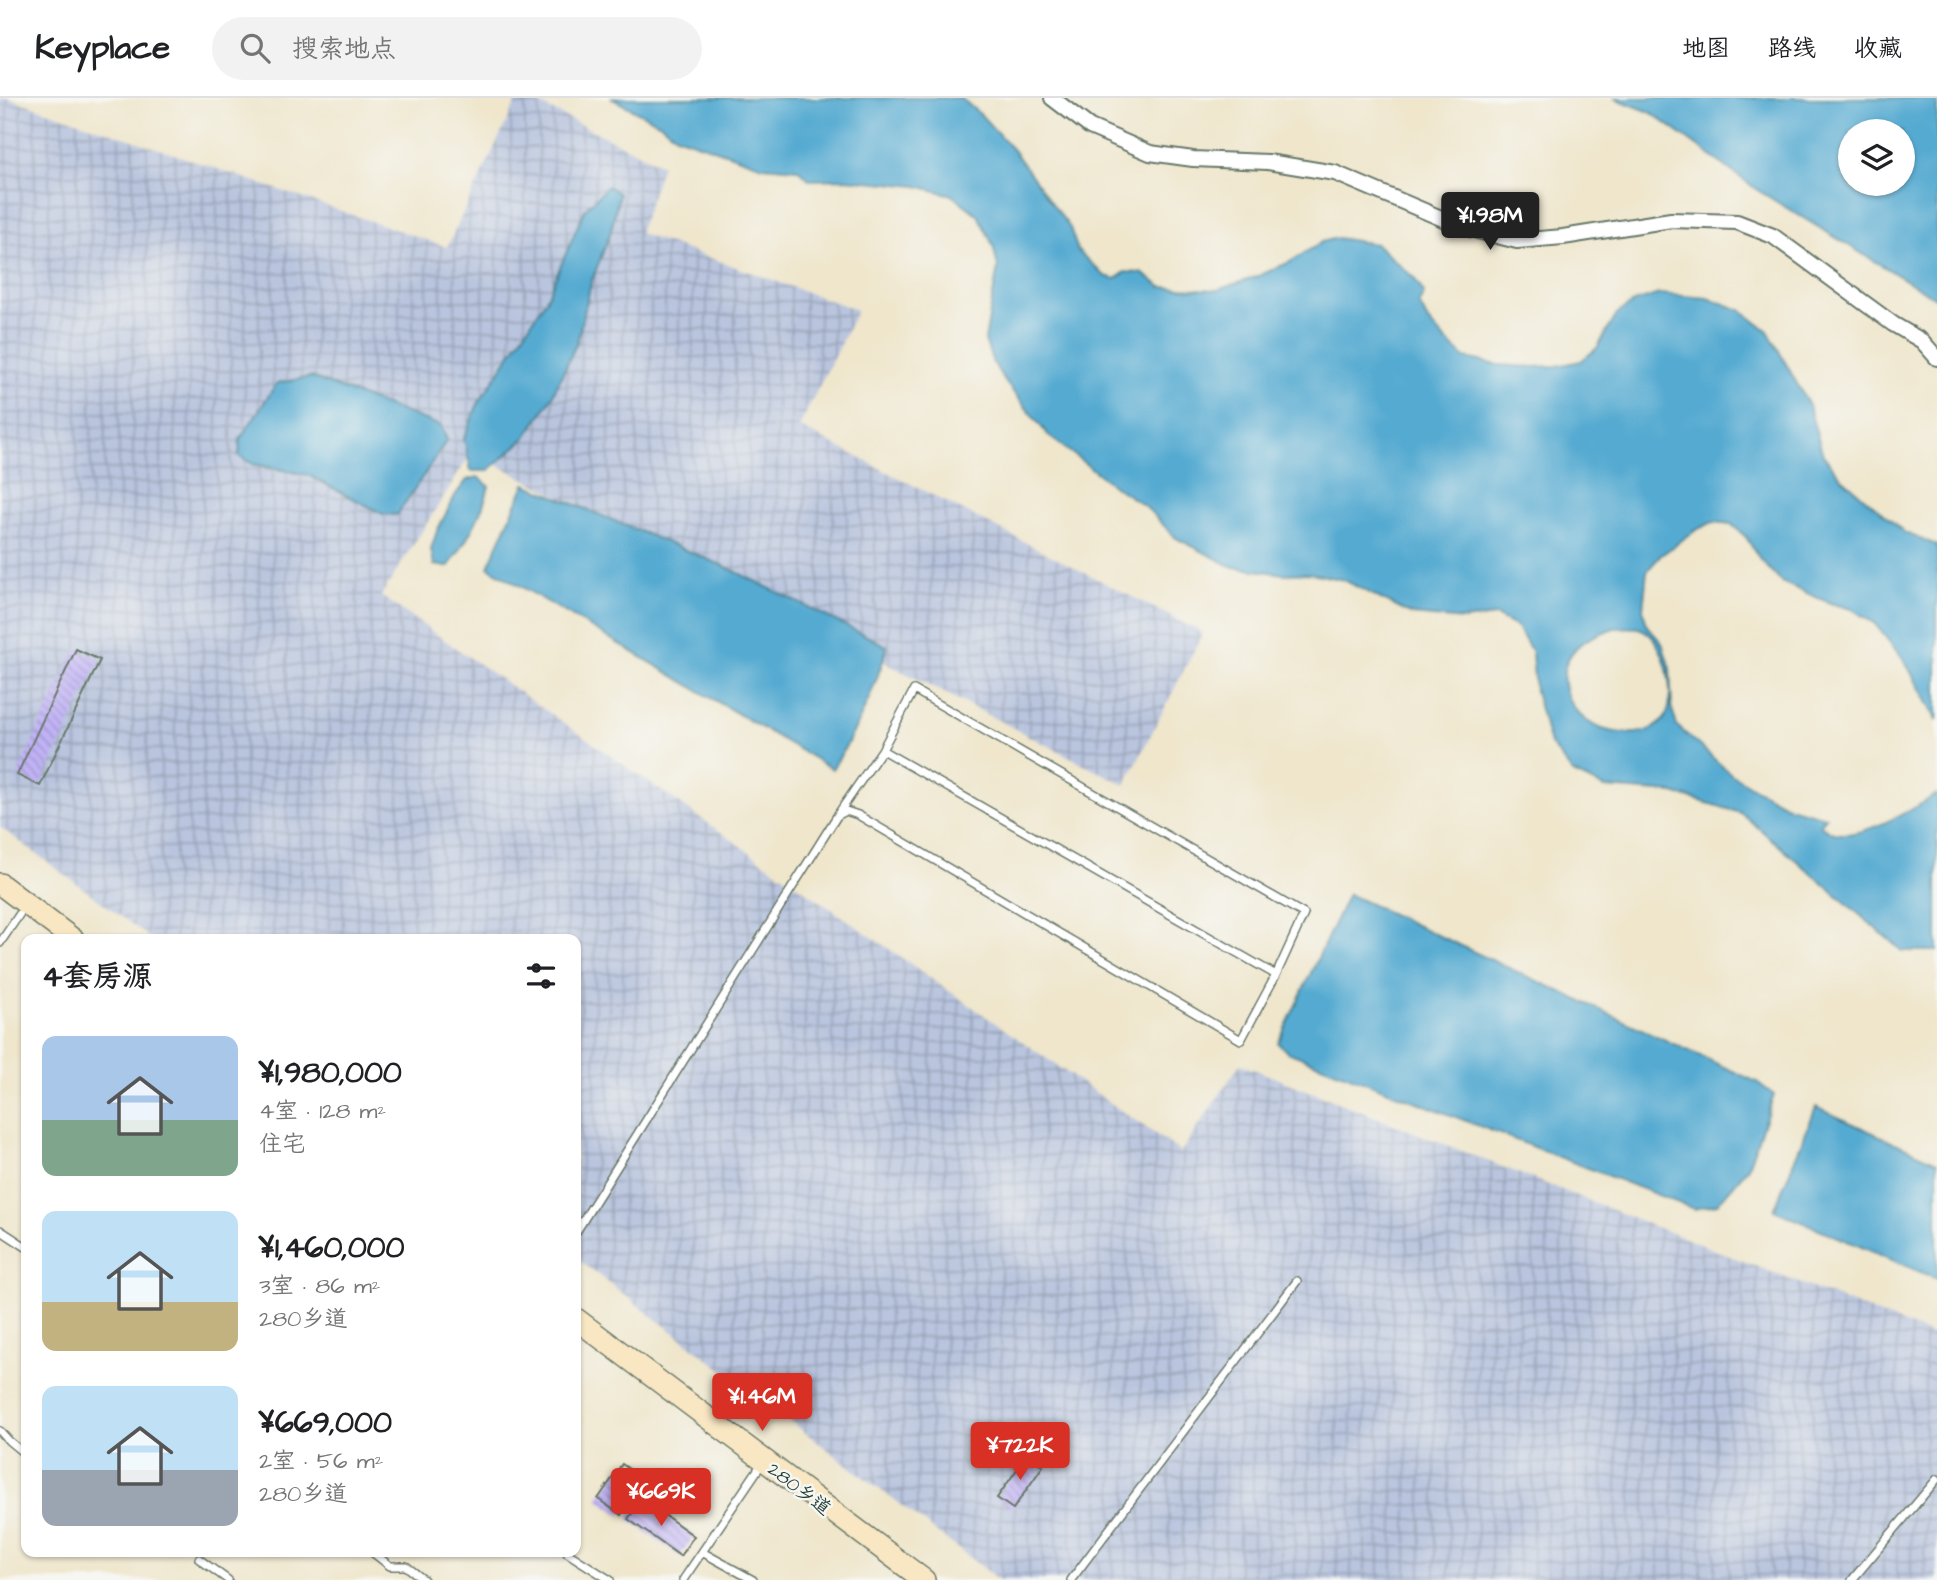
<!DOCTYPE html>
<html lang="zh">
<meta charset="utf-8">
<style>
:root{--surface:#fff;--page:#f2f2f2;--text:#202124;--muted:#757577;--line:#e0e0e0;--accent:#d93025}
body{margin:0;font-family:"Architects Daughter","LXGW WenKai TC",sans-serif;background:var(--page);color:var(--text);height:100vh;display:flex;flex-direction:column;font-size:26px;white-space:nowrap}
*{box-sizing:border-box;margin:0}
p{font-size:23px;color:var(--muted)}
.icon{flex:none;width:38px;height:38px;fill:none;stroke:currentColor;stroke-width:2;stroke-linecap:round;stroke-linejoin:round}
.map{position:relative;flex:1;overflow:hidden}
.drawer{position:absolute;left:21px;top:836px;width:560px;height:623px;display:flex;flex-direction:column;background:var(--surface);border-radius:14px;box-shadow:0 2px 5px #0004}
.drawer>*{flex:none}
.tools{position:absolute;left:1838px;top:21px;display:grid;gap:14px}
.tools a{display:grid;place-items:center;width:77px;height:77px;border-radius:50%;background:var(--surface);box-shadow:0 2px 5px #0004;font-size:35px}
.price{position:absolute;translate:-50% -60px;padding:0 16px;border-radius:7px;background:var(--accent);color:#fff;font-size:23px;line-height:46px;filter:drop-shadow(0 2px 4px #0008)}
.price::after{content:'';position:absolute;left:50%;top:42px;width:21px;height:16px;margin-left:-10px;background:inherit;clip-path:polygon(0 0,100% 0,50% 100%)}
.price.active{background:#222;color:#fff}
ul{padding:0;list-style:none}
li{display:flex;align-items:center;gap:21px;height:175px;padding:0 21px}
li span{display:grid;place-items:center;flex:none;width:196px;height:140px;border-radius:14px;color:#555}
li>.icon{margin-inline-start:auto}
span .icon{width:84px;height:84px;fill:#fffc;stroke-width:1}
li b{font-size:30px}
h2{display:flex;justify-content:space-between;align-items:center;height:84px;padding:0 21px;font-size:30px}
header{display:flex;align-items:center;gap:42px;box-sizing:border-box;height:98px;padding:0 35px;background:var(--surface);border-bottom:2px solid var(--line)}
header strong{font-size:33px}
nav{display:flex;gap:38px;margin-inline-start:auto;font-size:24px}
.search{width:490px;height:63px;background:var(--page);display:flex;align-items:center;gap:18px;box-sizing:border-box;padding:0 24px;border-radius:38px;color:var(--muted);font-size:26px}
.map>svg:first-child{display:block}
.industrial{fill:url(#industrial-grid)}
.water{fill:#55aad1;stroke:#3a7482;stroke-width:2;fill-rule:evenodd}
.building{fill:url(#building-back-hatch)}
.lines{fill:none;stroke-linecap:round;stroke-linejoin:round}
.lane-casing{stroke:#687869;stroke-width:10}
.street-casing{stroke:#687869;stroke-width:18}
.secondary-casing{stroke:#687869;stroke-width:24}
.lane{stroke:#fff;stroke-width:7}
.street{stroke:#fff;stroke-width:14}
.secondary{stroke:#f9e7c3;stroke-width:21}
.labels{text-anchor:middle;stroke-width:5;stroke-linejoin:round;paint-order:stroke}
.street-label{font-size:19px;fill:#1f3d34;stroke:#f6f6f2}
</style>
<header>
<strong>Keyplace</strong>
<div class="search"><svg class="icon" aria-label="search" viewBox="0 0 24 24"><circle cx="10" cy="10" r="6"/><path d="M15 15l6 6"/></svg>搜索地点</div>
<nav><a>地图</a><a>路线</a><a>收藏</a></nav>
</header>
<div class="map">
<svg width="1937" height="1482" viewBox="0 0 1937 1482">
<defs>
<pattern id="industrial-grid" width="8" height="8" patternUnits="userSpaceOnUse" patternTransform="scale(1.75)"><rect width="8" height="8" fill="#b9c5de"/><path d="M0 4h8M4 0v8" fill="none" stroke="#96a1b5"/></pattern>
<pattern id="building-back-hatch" width="6" height="6" patternUnits="userSpaceOnUse" patternTransform="scale(1.75)"><rect width="6" height="6" fill="#c2b3f7"/><path d="M-1 5l2 2M0 0l6 6M5-1l2 2" fill="none" stroke="#9d93c9"/></pattern>
</defs>
<rect width="100%" height="100%" fill="#f6f6f2"/>
<filter id="ink" filterUnits="userSpaceOnUse"><feTurbulence type="fractalNoise" baseFrequency=".0143" numOctaves="2"/><feDisplacementMap in="SourceGraphic" scale="14" xChannelSelector="R" yChannelSelector="G"/><feConvolveMatrix kernelMatrix="1 2 1 2 8 2 1 2 1" color-interpolation-filters="sRGB"/></filter>
<filter id="wash" filterUnits="userSpaceOnUse"><feTurbulence type="fractalNoise" baseFrequency=".00686" numOctaves="4" result="noise"/><feDisplacementMap in="SourceGraphic" scale="28" xChannelSelector="R" yChannelSelector="G"/><feGaussianBlur stdDeviation="1.57" result="paint"/><feColorMatrix in="noise" values="0 0 0 0 0 0 0 0 0 0 0 0 0 0 0 0 0 1.4 0 .05"/><feComposite in="paint" operator="in"/></filter>
<g filter="url(#wash)">
<rect width="100%" height="100%" fill="#efe6cc"/>
<path class="industrial" d="M0 0H9L447 149 518 0H527L662 67 639 135 857 212 799 329 1203 535 1125 687 472 354 381 498 1181 1054 1240 966 1937 1239V1482H999L576 1160V842H153L0 729Z"/>
<path class="water" d="M611 0H961L981 17 1013 52 1070 130 1078 153 1105 178 1116 181 1125 174 1142 175 1162 189 1217 192 1256 179 1290 164 1322 144 1337 140 1376 146 1414 180 1424 195 1419 206 1428 223 1444 241 1465 260 1499 267 1531 269 1557 268 1581 263 1597 250 1618 215 1635 204 1659 196 1708 200 1741 212 1768 233 1808 306 1823 357 1841 379 1905 435 1937 447V622L1906 565 1875 526 1852 511 1830 505 1781 484 1759 460 1746 439 1731 426 1713 424 1696 432 1660 458 1647 473 1643 511 1647 528 1662 545 1670 570 1672 611 1677 628 1731 676 1757 692 1789 709 1826 719 1820 727C1824 729 1829 734 1834 735 1861 742 1915 710 1937 696V853H1902L1741 715 1673 695 1605 690 1573 675 1550 646 1535 594 1532 554 1517 529 1496 518 1463 522 1412 517 1344 482 1311 475 1284 476 1233 469 1176 440 1146 409 1114 388 1048 337 1006 285 993 265 985 242 998 169 993 147 978 117 952 97 917 88 846 81 810 82 798 71 763 68 676 38 661 26ZM1614 530C1622 530 1634 528 1641 531 1665 539 1677 598 1666 618 1657 633 1639 636 1624 635 1607 634 1592 629 1580 617 1562 598 1556 571 1576 550 1586 540 1602 535 1614 530Z
M1614 0H1937V201L1759 93 1650 14ZM1850 33H1902V86H1850Z
M608 88 619 96 611 133 591 185 577 244 551 301 525 340 488 373H471L464 340 478 306 546 202 585 111Z
M311 279 441 328 447 342 397 417 383 416 308 377 253 366 239 358 240 341 277 285Z
M478 379 489 388C482 418 466 445 448 469L434 467 431 451 437 433 456 396 467 382Z
M525 386 724 468 887 548C877 587 854 638 832 671L488 469Z
M1348 796 1757 984 1774 997 1747 1071 1717 1106 1694 1111 1287 954 1278 945Z
M1816 1009 1937 1064V1181L1774 1112Z"/>
<g id="blocks">
<path class="building" d="M76 551 100 562 40 688 17 677Z
M1027 1357 1043 1368 1013 1411 997 1400Z
M622 1366 645 1382 621 1417 598 1401Z
M642 1401 694 1438 680 1458 628 1421Z"/>
</g>
</g>
<g filter="url(#ink)">
<use href="#blocks" fill-opacity="0" stroke="#687869" stroke-width="2"/>
<g class="lines">
<defs>
<path id="lane" d="M838 716 882 652 1276 877
M0 845 25 808
M0 1132 26 1149
M576 1134 837 718 846 713 858 717 1241 942 1276 877 1304 816 914 592 882 652
M0 1333 9 1343 26 1357
M372 1454 390 1468H406L424 1482
M566 1454 610 1482
M702 1454 753 1482
M199 1461 228 1482
M683 1482 763 1364
M1071 1482 1297 1183
M1852 1482 1937 1381"/>
<path id="street" d="M1052 0 1090 29 1150 55 1193 61 1268 64 1335 75 1462 129 1517 143 1563 139 1671 122 1737 124 1773 138 1893 226 1922 243 1937 260"/>
<path id="secondary" d="M0 786 74 842
M576 1221 924 1482"/>
</defs>
<use href="#lane" class="lane-casing"/>
<use href="#street" class="street-casing"/>
<use href="#secondary" class="secondary-casing"/>
<use href="#lane" class="lane"/>
<use href="#street" class="street"/>
<use href="#secondary" class="secondary"/>
</g>
</g>
<g class="labels">
<g class="street-label">
<text transform="translate(800 1390) rotate(37)" y="7">280乡道</text>
</g>
</g>
</svg>
<div class="tools">
<a><svg class="icon" aria-label="layers" viewBox="0 0 24 24"><path d="M12 4l9 5-9 5-9-5zM3 14l9 5 9-5"/></svg></a>
</div>
<b class="price active" style="left:1490px;top:154px">¥1.98M</b>
<b class="price" style="left:762px;top:1335px">¥1.46M</b>
<b class="price" style="left:1020px;top:1384px">¥722K</b>
<b class="price" style="left:661px;top:1430px">¥669K</b>
<section class="drawer">
<h2>4套房源<svg class="icon" aria-label="filters" viewBox="0 0 24 24"><path d="M4 7h16M4 17h16"/><circle cx="9" cy="7" r="2"/><circle cx="15" cy="17" r="2"/></svg></h2>
<ul>
<li><span style="background:linear-gradient(#a9c7e8 60%,#7fa58c 0)"><svg class="icon" aria-label="home" viewBox="0 0 24 24"><path d="M3 11l9-7 9 7M6 9v11h12V9"/></svg></span><div><b>¥1,980,000</b><p>4室 · 128 m²</p><p>住宅</p></div></li>
<li><span style="background:linear-gradient(#bfe0f5 65%,#c2b280 0)"><svg class="icon" aria-label="home" viewBox="0 0 24 24"><path d="M3 11l9-7 9 7M6 9v11h12V9"/></svg></span><div><b>¥1,460,000</b><p>3室 · 86 m²</p><p>280乡道</p></div></li>
<li><span style="background:linear-gradient(#bfe0f5 60%,#9aa5b1 0)"><svg class="icon" aria-label="home" viewBox="0 0 24 24"><path d="M3 11l9-7 9 7M6 9v11h12V9"/></svg></span><div><b>¥669,000</b><p>2室 · 56 m²</p><p>280乡道</p></div></li>
</ul>
</section>
</div>
